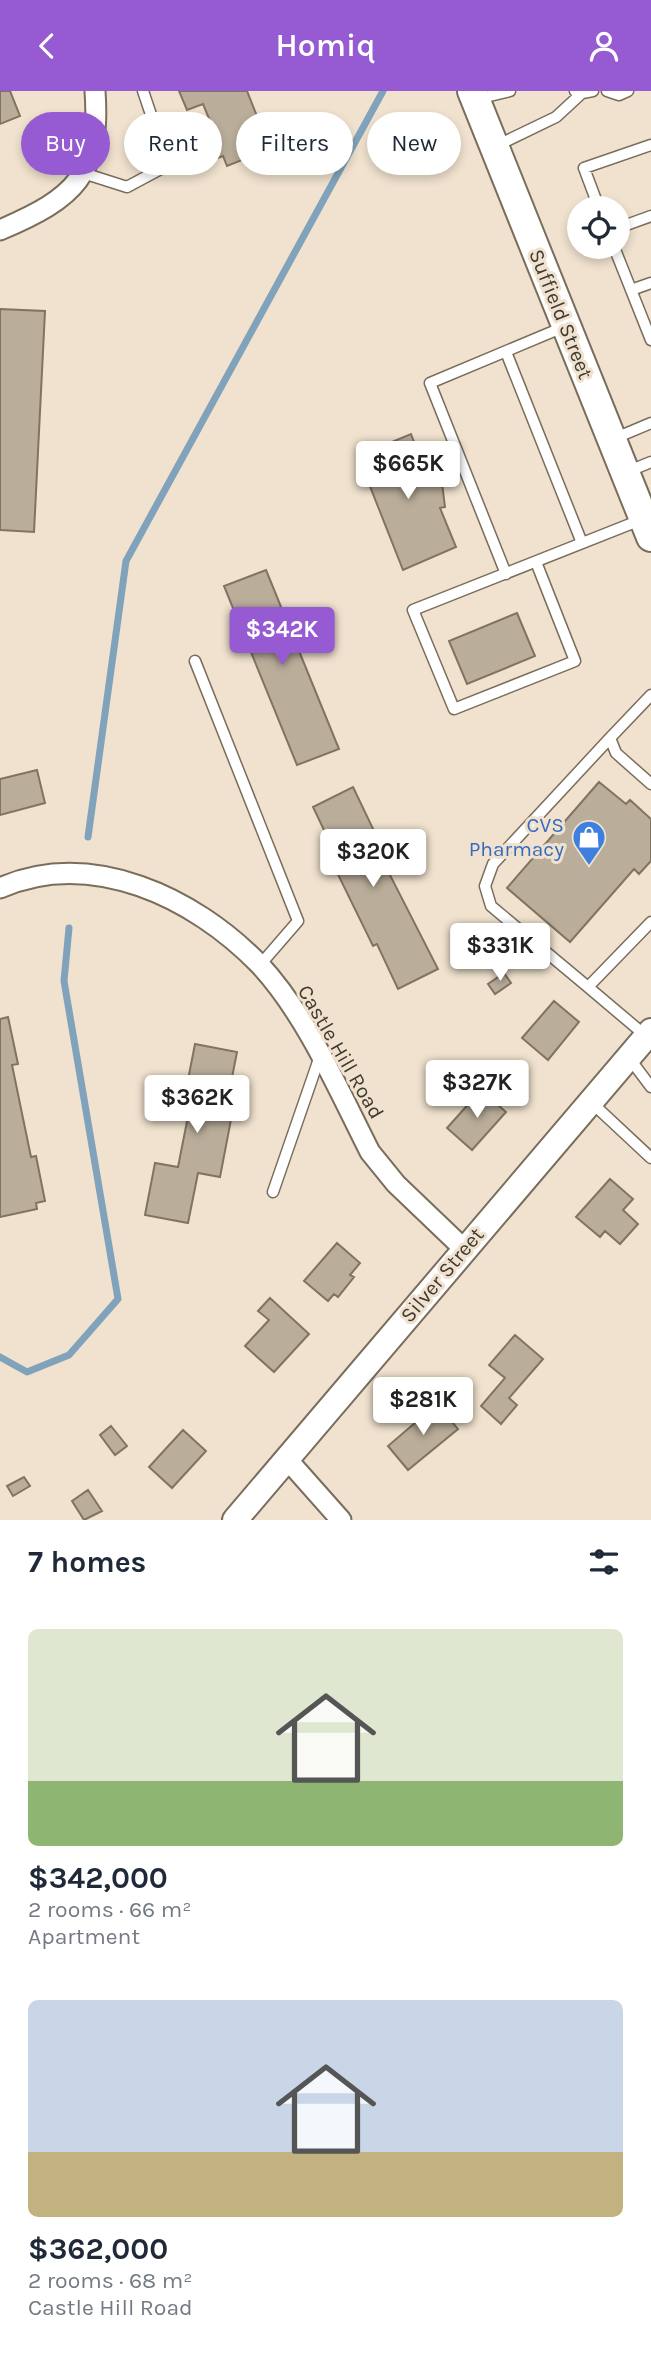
<!DOCTYPE html>
<meta charset="utf-8">
<style>
:root{--surface:#fff;--page:#f6f6f7;--text:#1f2937;--muted:#747a83;--accent:#965bd2}
body{margin:0;font-family:Karla,sans-serif;background:var(--page);color:var(--text);height:100vh;display:flex;flex-direction:column;font-size:26px;white-space:nowrap}
*{box-sizing:border-box;margin:0}
p{font-size:23px;color:var(--muted)}
.icon{flex:none;width:38px;height:38px;fill:none;stroke:currentColor;stroke-width:2;stroke-linecap:round;stroke-linejoin:round}
.map{position:relative;height:1429px;overflow:hidden}
.details{display:flex;flex-direction:column;background:var(--surface);flex:1}
.details>*{flex:none}
.banner{position:absolute;left:21px;top:21px;width:609px;height:63px;display:flex;gap:14px}
.fabs{position:absolute;left:567px;top:105px;display:grid;gap:14px}
.fabs a{display:grid;place-items:center;width:63px;height:63px;border-radius:50%;background:var(--surface);box-shadow:0 4px 10px #0003;font-size:35px}
.price{position:absolute;translate:-50% -60px;padding:0 16px;border-radius:7px;background:#fff;color:#222;font-size:23px;line-height:46px;filter:drop-shadow(0 2px 4px #0008)}
.price::after{content:'';position:absolute;left:50%;top:42px;width:21px;height:16px;margin-left:-10px;background:inherit;clip-path:polygon(0 0,100% 0,50% 100%)}
.price.selected{background:var(--accent);color:#fff}
ul{padding:0;list-style:none}
li{display:grid;align-content:center;gap:14px;height:371px;padding:0 28px}
li span{display:grid;place-items:center;height:217px;border-radius:10px;color:#555}
li>.icon{margin-inline-start:auto}
span .icon{width:126px;height:126px;fill:#fffc;stroke-width:1}
li b{font-size:30px}
h2{display:flex;justify-content:space-between;align-items:center;height:84px;padding:0 28px;font-size:30px}
.chip{padding:0 24px;border-radius:32px;background:var(--surface);box-shadow:0 4px 10px #0003;font-size:24px;line-height:63px}
.chip.selected{background:var(--accent);color:#fff}
header{display:flex;justify-content:space-between;align-items:center;height:91px;padding:0 28px;background:var(--accent);color:#fff;font-size:32px;font-weight:600}
.map>svg:first-child{display:block}
.lines{fill:none;stroke-linecap:round;stroke-linejoin:round}
.stream{stroke:#80a3bb;stroke-width:7}
.building{fill:#baad9a;stroke:#807461;stroke-width:2}
.service-casing{stroke:#796d5b;stroke-width:13}
.minor-casing{stroke:#796d5b;stroke-width:23}
.tertiary-casing{stroke:#796d5b;stroke-width:28}
.secondary-casing{stroke:#796d5b;stroke-width:32}
.service{stroke:#fff;stroke-width:10}
.minor{stroke:#fff;stroke-width:19}
.tertiary{stroke:#fff;stroke-width:24}
.secondary{stroke:#fff;stroke-width:28}
.labels{text-anchor:middle;stroke-width:6;stroke-linejoin:round;paint-order:stroke}
.street-label{font-size:21px;fill:#3f3a32;stroke:#f0e2ce}
.shop-label{font-size:21px;fill:#366cbe;stroke:#f0e2ce;text-anchor:end}
</style>
<header><svg class="icon" aria-label="back" viewBox="0 0 24 24"><path d="M15 5l-7 7 7 7"/></svg>Homiq<svg class="icon" aria-label="person" viewBox="0 0 24 24"><circle cx="12" cy="8" r="4"/><path d="M4 21q1-7 8-7t8 7"/></svg></header>
<div class="map">
<svg width="651" height="1429" viewBox="0 0 651 1429">
<rect width="100%" height="100%" fill="#f0e2ce"/>
<g class="lines">
<path class="stream" d="M88 746 126 470 383 0
M0 1266 27 1281 69 1264 118 1208 64 890 69 837"/>
</g>
<path class="building" d="M0 0H10L20 25 0 33Z
M179 0H247L270 58 227 75 223 65 207 71 195 41 212 35 203 13 187 19Z
M0 218 45 220 34 441 0 439Z
M411 343 425 380 431 377 442 392 445 416 440 417 456 456 403 479 358 365Z
M266 479 339 658 297 674 224 495Z
M517 522 535 565 467 593 449 550Z
M37 679 45 712 0 724V688Z
M599 691 626 713 630 709 651 728V770L639 783 634 778 570 851 507 797Z
M353 696 376 744 371 747 438 878 398 898 377 853 373 855 327 761 333 758 313 716Z
M504 882 511 892 495 903 488 893Z
M554 910 579 931 548 969 522 947Z
M8 926 18 973 12 974 31 1066 36 1065 45 1110 36 1112 37 1118 0 1126V928Z
M195 953 237 961 227 1012 234 1013 220 1086 198 1082 188 1132 145 1124 155 1072 178 1076 192 1005 185 1004Z
M481 999 506 1021 472 1059 447 1037Z
M610 1088 633 1108 623 1119 638 1133 620 1153 605 1140 600 1146 576 1126Z
M337 1152 360 1172 350 1184 354 1186 338 1206 334 1203 328 1210 304 1190Z
M270 1207 309 1243 274 1281 245 1255 269 1229 258 1220Z
M515 1244 543 1268 509 1307 517 1314 501 1333 481 1315 505 1287 489 1274Z
M437 1313 458 1338 408 1379 388 1355Z
M111 1335 127 1355 115 1364 100 1344Z
M183 1339 206 1360 172 1397 149 1376Z
M24 1386 30 1395 13 1405 7 1395Z
M88 1399 102 1420 84 1429 72 1410Z"/>
<g class="lines">
<defs>
<path id="service" d="M607 0 619 4 628 0
M582 2 593 0
M477 8 510 0
M498 54 556 26 582 2 575 0
M83 82 127 96 168 74 143 0
M599 117 584 77 651 54
M618 137 651 125
M614 156 651 249
M631 199 651 192
M506 261 582 452
M613 348 651 332
M629 380 651 371
M536 471 575 570 454 618 413 519 643 428
M506 483 430 292 566 235
M195 570 298 830 260 874
M651 604 610 647 616 662 651 693
M588 896 491 815 485 795 493 773 610 647
M646 945 588 896 651 831
M630 968 651 996
M591 1011 651 1067
M273 1101 320 965"/>
<path id="minor" d="M0 139C75 107 101 84 95 0
M0 797C91 757 194 806 259 873 306 923 339 1000 370 1061L396 1093 464 1158
M286 1367 341 1429"/>
<path id="tertiary" d="M235 1429 651 940"/>
<path id="secondary" d="M472 0 651 446"/>
</defs>
<use href="#service" class="service-casing"/>
<use href="#minor" class="minor-casing"/>
<use href="#tertiary" class="tertiary-casing"/>
<use href="#secondary" class="secondary-casing"/>
<use href="#service" class="service"/>
<use href="#minor" class="minor"/>
<use href="#tertiary" class="tertiary"/>
<use href="#secondary" class="secondary"/>
</g>
<defs>
<symbol id="shop-pin" viewBox="-11 -11 22 30"><path d="M0 17L-7.5 6A9.5 9.5 0 1 1 7.5 6Z" fill="#3f7fe0" stroke="#f0e2ce"/><path d="M-5-2.5h2.3a2.7 3.5 0 0 1 5.4 0H5L5.5 6h-11ZM-1.5-2.5h3a1.5 2.3 0 0 0-3 0Z" fill="#fff"/></symbol>
</defs>
<g fill-rule="evenodd">
<use href="#shop-pin" x="570" y="727" width="38" height="52"/>
</g>
<g class="labels">
<g class="street-label">
<text transform="translate(561 223) rotate(68)" y="7">Suffield Street</text>
<text transform="translate(341 961) rotate(60)" y="7">Castle Hill Road</text>
<text transform="translate(442 1184) rotate(-50)" y="7">Silver Street</text>
</g>
<g class="shop-label">
<text x="564" y="741">CVS<tspan x="564" dy="24">Pharmacy</tspan></text>
</g>
</g>
</svg>
<div class="fabs">
<a><svg class="icon" aria-label="locate" viewBox="0 0 24 24"><circle cx="12" cy="12" r="6"/><path d="M12 2v4M12 18v4M2 12h4M18 12h4"/></svg></a>
</div>
<b class="price" style="left:408px;top:410px">$665K</b>
<b class="price selected" style="left:282px;top:576px">$342K</b>
<b class="price" style="left:373px;top:798px">$320K</b>
<b class="price" style="left:500px;top:892px">$331K</b>
<b class="price" style="left:477px;top:1029px">$327K</b>
<b class="price" style="left:197px;top:1044px">$362K</b>
<b class="price" style="left:423px;top:1346px">$281K</b>
<div class="banner">
<a class="chip selected">Buy</a>
<a class="chip">Rent</a>
<a class="chip">Filters</a>
<a class="chip">New</a>
</div>
</div>
<section class="details">
<h2>7 homes<svg class="icon" aria-label="filters" viewBox="0 0 24 24"><path d="M4 7h16M4 17h16"/><circle cx="9" cy="7" r="2"/><circle cx="15" cy="17" r="2"/></svg></h2>
<ul>
<li><span style="background:linear-gradient(#dfe7d0 70%,#8fb573 0)"><svg class="icon" aria-label="home" viewBox="0 0 24 24"><path d="M3 11l9-7 9 7M6 9v11h12V9"/></svg></span><div><b>$342,000</b><p>2 rooms · 66 m²</p><p>Apartment</p></div></li>
<li><span style="background:linear-gradient(#c9d6e8 70%,#c2b280 0)"><svg class="icon" aria-label="home" viewBox="0 0 24 24"><path d="M3 11l9-7 9 7M6 9v11h12V9"/></svg></span><div><b>$362,000</b><p>2 rooms · 68 m²</p><p>Castle Hill Road</p></div></li>
</ul>
</section>
